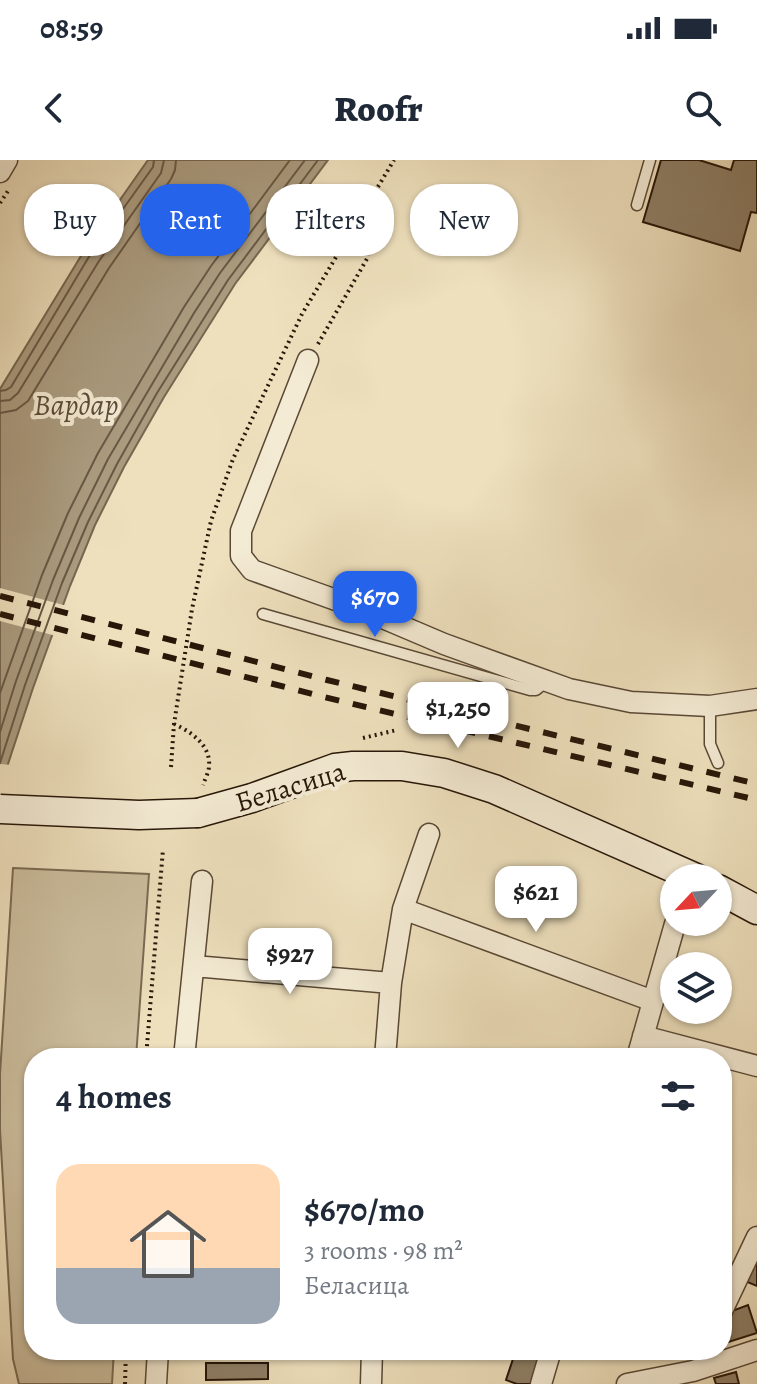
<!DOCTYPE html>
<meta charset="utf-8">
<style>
:root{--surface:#fff;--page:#f2f2f3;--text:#1f2937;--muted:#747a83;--line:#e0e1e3;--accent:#2563eb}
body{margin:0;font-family:Alegreya,serif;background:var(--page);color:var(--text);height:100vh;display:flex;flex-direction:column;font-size:30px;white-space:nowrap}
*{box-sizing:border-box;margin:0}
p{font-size:26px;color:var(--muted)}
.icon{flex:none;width:44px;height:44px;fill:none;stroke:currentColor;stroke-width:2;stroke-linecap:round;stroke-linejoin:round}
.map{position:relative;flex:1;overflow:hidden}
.details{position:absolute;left:24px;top:888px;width:708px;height:312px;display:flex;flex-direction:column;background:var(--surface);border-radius:32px;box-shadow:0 2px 6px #0004}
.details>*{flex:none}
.banner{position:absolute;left:24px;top:24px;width:710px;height:72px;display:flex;gap:16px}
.needle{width:52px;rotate:244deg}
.controls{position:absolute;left:660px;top:704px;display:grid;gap:16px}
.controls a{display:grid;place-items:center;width:72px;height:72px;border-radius:50%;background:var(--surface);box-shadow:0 2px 6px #0004;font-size:40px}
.price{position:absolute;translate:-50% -68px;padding:0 18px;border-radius:16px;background:#fff;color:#222;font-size:26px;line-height:52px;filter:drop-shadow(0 2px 4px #0008)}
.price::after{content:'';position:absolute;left:50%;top:48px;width:24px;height:18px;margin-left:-12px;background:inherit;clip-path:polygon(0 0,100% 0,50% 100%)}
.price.current{background:var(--accent);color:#fff}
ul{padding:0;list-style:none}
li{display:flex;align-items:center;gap:24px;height:200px;padding:0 32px}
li+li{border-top:2px solid var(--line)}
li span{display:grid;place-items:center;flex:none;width:224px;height:160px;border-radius:24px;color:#555}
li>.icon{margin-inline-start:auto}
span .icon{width:96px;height:96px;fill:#fffc;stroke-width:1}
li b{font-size:34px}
h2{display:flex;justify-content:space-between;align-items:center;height:96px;padding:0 32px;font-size:34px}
.chip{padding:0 28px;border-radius:32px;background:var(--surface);box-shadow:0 2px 6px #0004;font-size:28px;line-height:72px}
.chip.current{background:var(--accent);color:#fff}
.status{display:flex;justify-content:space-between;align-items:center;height:56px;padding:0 40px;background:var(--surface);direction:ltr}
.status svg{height:22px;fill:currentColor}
header{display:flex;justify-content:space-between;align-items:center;height:104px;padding:0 32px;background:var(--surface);font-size:36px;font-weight:800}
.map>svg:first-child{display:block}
.green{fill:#ccbe9e;stroke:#7a6a53;stroke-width:2}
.water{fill:#aa9b7f;stroke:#76664f;stroke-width:2}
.pier{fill:#eee0bd}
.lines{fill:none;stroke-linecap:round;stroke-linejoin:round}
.shore{stroke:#685844;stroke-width:2}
.building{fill:#8e7f66;stroke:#271608;stroke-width:2}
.lane-casing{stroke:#594835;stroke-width:13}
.street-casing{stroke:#594835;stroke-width:23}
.secondary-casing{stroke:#271608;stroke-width:31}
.path{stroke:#271608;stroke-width:4;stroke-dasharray:2 4;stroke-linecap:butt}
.lane{stroke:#f4ebd4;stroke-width:10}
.street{stroke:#f4ebd4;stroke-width:20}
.secondary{stroke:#f4ebd4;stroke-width:28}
.rail{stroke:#271608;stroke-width:6;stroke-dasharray:14 14;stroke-linecap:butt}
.secondary-bridge-casing{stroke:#271608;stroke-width:31;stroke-linecap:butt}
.secondary-bridge{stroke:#f4ebd4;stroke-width:28}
.labels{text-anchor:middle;stroke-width:8;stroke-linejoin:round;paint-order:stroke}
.street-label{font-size:28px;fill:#271608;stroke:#f4ebd4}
.water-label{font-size:30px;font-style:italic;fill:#5b4b38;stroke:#f4ebd4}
</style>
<div class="status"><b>08:59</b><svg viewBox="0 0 49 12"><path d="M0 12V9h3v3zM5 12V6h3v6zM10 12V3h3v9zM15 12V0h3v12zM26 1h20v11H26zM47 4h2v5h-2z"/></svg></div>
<header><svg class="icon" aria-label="back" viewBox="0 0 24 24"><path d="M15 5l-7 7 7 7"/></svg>Roofr<svg class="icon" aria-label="search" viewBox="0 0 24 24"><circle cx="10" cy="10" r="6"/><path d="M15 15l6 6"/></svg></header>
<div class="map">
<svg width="757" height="1224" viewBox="0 0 757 1224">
<rect width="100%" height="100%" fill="#eee0bd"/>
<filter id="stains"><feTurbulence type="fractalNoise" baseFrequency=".0025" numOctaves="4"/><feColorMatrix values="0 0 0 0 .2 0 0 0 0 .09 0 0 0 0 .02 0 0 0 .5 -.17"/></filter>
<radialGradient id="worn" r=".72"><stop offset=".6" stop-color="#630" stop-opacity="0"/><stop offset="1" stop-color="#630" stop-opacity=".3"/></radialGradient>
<path class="green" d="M13 708 149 714 136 898H34V1190H114L112 1224H19L13 1199 0 970V914Z"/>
<path class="water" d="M148 0H328L235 124 164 237 124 307 95 365 70 426 33 528 8 604 0 636V229L84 91Z"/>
<path class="pier" d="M0 428 67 446 56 476 0 461Z
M0 604 12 605 4 638 0 640Z"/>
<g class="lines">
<path class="shore" d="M0 231 6 230 11 227 90 95 153 7 154 0
M0 241 10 240 18 233 99 101 161 13 164 0
M0 253 16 250 28 241 109 108 171 19 175 10 176 0
M0 533 42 415 68 353 98 293 184 147 211 106 290 0
M0 572 16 521 53 420 79 358 108 299 194 153 220 113 305 0
M0 603 25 525 62 423 88 362 117 304 157 233 228 120 318 0"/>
</g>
<path class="building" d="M661 0H699L731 10 734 0H757V53L751 52 740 91 643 62Z
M757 1096V1126L745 1121Z
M748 1145 757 1173 722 1184 732 1151Z
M199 1190H257L256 1197 199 1192Z
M516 1190H531L542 1194 533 1224H517L506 1220Z
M206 1203H268V1219L206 1220Z
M736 1212 739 1224H716L714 1218Z"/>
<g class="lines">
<defs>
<path id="lane" d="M637 45 650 0
M263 454 530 530H536L547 521
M710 546V584L718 603"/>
<path id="street" d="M0 12 7 0
M308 200 241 371V396L252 410 364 450 444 484 569 529 631 542 710 546 757 539
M403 749 653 841
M194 806 391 823
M643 876 757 906
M184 898 202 721
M385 898 391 823 403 749 429 674
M637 898 675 764
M722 1151 757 1077
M156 1224 158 1190
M371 1224 372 1190
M541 1224 551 1190
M627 1224 693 1211 757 1190"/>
<path id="secondary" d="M198 653 252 638 335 608 353 606H402L444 613 494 629 696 718
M718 729 757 750"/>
</defs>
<use href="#lane" class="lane-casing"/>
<use href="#street" class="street-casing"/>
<use href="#secondary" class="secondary-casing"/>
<path class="path" d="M0 43 8 31
M318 184 368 97 364 54
M174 564C190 571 211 585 209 606 209 612 205 619 203 625
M363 578 397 570
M171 607 174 564 192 449 211 361 233 299 302 154 394 0
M146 898 163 689
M125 1224 126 1190"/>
<use href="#lane" class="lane"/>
<use href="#street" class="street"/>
<use href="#secondary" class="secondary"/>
<path class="rail" d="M0 436 327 520 757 624
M0 454 324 537 757 640"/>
<defs>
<path id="secondary-bridge" d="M0 649 139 655 198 653"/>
</defs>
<use href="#secondary-bridge" class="secondary-bridge-casing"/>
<use href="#secondary-bridge" class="secondary-bridge"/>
</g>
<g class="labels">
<g class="street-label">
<text transform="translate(290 626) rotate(-17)" y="10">Беласица</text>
</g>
<g class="water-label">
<text x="76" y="255">Вардар</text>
</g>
</g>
<rect width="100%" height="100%" filter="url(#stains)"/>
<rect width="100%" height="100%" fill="url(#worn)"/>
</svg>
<div class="controls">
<a><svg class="needle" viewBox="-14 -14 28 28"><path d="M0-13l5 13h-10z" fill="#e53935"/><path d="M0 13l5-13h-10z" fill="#747a83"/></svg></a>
<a><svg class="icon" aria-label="layers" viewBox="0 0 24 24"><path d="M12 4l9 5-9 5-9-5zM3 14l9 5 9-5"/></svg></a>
</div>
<b class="price current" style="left:375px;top:479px">$670</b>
<b class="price" style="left:458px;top:590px">$1,250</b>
<b class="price" style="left:536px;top:774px">$621</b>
<b class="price" style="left:290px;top:836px">$927</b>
<div class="banner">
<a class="chip">Buy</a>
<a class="chip current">Rent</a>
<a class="chip">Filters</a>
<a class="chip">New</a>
</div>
<section class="details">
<h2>4 homes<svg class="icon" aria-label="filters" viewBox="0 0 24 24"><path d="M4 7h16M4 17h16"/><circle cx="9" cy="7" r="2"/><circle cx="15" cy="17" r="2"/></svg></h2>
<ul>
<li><span style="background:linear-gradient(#ffd9b3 65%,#9aa5b1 0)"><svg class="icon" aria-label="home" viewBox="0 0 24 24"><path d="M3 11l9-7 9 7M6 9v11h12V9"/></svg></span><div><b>$670/mo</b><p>3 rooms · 98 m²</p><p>Беласица</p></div></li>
</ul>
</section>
</div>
